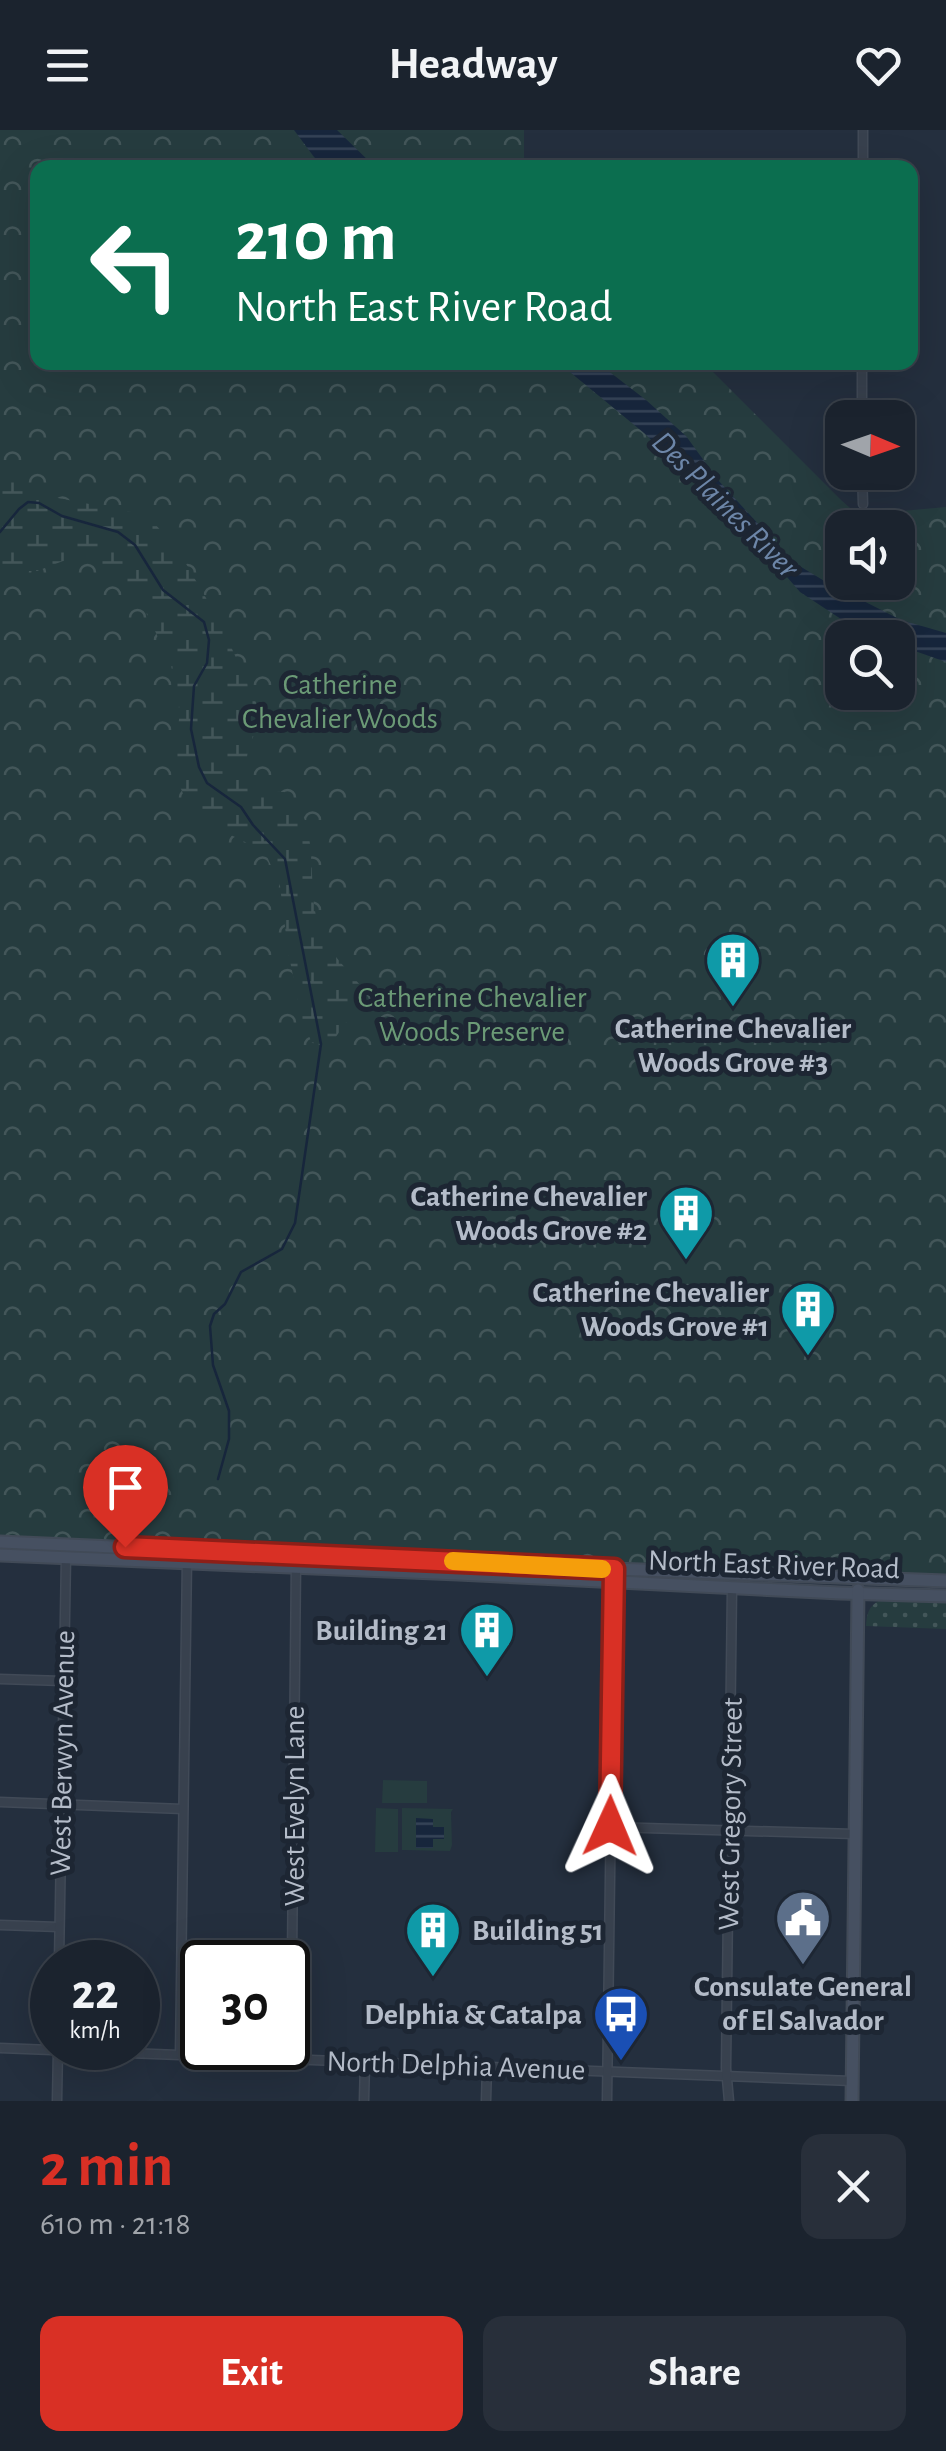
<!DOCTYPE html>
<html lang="en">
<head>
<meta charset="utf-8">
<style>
  body { margin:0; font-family:"Alegreya Sans",sans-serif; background:#282f3a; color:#f1f3f6; height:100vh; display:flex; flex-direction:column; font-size:38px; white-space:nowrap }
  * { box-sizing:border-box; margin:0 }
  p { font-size:32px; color:#a0a4aa }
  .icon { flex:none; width:55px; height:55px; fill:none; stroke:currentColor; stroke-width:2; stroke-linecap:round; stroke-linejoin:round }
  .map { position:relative; height:1971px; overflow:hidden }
  .drawer { display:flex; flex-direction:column; background:#1b232e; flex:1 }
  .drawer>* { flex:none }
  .banner { position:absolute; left:30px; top:30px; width:888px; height:210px; border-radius:20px; box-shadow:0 10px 40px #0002,0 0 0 2px #39404a; background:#0b6e4f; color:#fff; overflow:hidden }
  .needle { width:65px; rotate:92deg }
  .buttons { position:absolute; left:825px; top:270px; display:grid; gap:20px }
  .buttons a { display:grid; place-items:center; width:90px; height:90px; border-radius:20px; background:#1b232e; box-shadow:0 10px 40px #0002,0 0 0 2px #39404a; font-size:50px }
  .speed { position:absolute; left:30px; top:1810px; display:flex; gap:20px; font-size:50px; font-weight:700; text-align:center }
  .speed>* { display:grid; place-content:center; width:130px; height:130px; border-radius:50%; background:#1b232e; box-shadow:0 10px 40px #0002,0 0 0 2px #39404a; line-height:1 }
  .speed small { font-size:25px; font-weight:400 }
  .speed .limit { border:5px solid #111; border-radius:15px; background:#fff; color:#111 }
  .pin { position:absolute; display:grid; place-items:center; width:85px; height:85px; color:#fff; margin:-102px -42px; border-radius:50% 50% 50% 0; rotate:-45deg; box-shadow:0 0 10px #0007 }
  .pin .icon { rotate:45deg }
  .me { position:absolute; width:110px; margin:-55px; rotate:1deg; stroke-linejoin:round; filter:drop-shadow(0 0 8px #0008) }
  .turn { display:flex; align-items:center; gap:35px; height:210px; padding:0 40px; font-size:45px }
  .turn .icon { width:130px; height:130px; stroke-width:2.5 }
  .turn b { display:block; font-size:70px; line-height:85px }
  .round { display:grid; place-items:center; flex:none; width:105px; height:105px; border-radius:20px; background:#282f3a }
  .summary { display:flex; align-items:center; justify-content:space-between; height:170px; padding:0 40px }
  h1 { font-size:60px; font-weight:700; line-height:75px; color:#d93025 }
  .button { display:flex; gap:20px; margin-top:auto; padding:20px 40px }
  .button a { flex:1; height:115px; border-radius:20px; background:#d93025; color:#fff; font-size:40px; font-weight:700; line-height:115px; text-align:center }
  .button a+a { background:#282f3a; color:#f1f3f6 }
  header { display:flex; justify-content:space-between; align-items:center; height:130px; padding:0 40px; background:#1b232e; font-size:45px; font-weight:700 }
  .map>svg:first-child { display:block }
  .grass { fill:url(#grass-dots) }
  .forest { fill:url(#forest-crowns); fill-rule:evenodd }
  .wetland { fill:url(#wetland-marsh) }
  .garden { fill:#263c3f }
  .water { fill:url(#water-rules) }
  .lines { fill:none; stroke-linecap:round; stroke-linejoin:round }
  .stream { stroke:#17263c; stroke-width:2.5 }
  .street-casing { stroke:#414a57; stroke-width:11 }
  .secondary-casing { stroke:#414a57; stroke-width:15 }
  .street { stroke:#38414e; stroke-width:8 }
  .secondary { stroke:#465061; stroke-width:11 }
  .route-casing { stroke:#8d1f18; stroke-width:25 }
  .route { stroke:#d93025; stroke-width:18 }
  .slow { stroke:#f59e0b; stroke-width:18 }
  .labels { text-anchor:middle; stroke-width:10; stroke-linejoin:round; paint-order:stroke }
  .park-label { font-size:30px; fill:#6b9a76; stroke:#1d2633 }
  .poi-label { font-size:30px; font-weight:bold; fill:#b4bcc9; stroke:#1d2633; text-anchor:end }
  .street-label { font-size:30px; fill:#b4bcc9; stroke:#1d2633 }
  .water-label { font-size:32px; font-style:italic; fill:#6d86a8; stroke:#1d2633 }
</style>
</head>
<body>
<header><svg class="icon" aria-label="menu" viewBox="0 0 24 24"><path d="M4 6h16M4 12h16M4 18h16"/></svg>Headway<svg class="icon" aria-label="heart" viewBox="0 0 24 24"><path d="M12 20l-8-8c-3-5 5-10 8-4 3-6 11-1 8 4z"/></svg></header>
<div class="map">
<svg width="946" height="1971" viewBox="0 0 946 1971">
  <defs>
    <pattern id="grass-dots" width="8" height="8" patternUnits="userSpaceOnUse" patternTransform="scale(2.5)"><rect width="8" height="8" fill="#263c3f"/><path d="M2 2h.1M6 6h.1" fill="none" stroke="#435659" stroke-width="1.8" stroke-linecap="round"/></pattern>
    <pattern id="forest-crowns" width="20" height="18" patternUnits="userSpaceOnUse" patternTransform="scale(2.5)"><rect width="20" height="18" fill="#263c3f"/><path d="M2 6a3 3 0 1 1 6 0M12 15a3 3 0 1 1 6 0" fill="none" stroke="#435659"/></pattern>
    <pattern id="wetland-marsh" width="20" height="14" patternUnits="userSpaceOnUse" patternTransform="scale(2.5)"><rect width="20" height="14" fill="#263c3f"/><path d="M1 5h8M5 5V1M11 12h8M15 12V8" fill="none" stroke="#435659"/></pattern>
    <pattern id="water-rules" width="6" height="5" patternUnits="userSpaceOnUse" patternTransform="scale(2.5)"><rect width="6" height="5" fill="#17263c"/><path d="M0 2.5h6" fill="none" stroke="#364457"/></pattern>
  </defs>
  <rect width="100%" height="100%" fill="#242f3e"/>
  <path class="grass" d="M 883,1468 L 946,1470 L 946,1499 L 866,1496 C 867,1481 869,1476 883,1468 Z"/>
  <path class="forest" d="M 0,0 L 524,0 L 524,37 L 38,38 L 38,232 L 704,233 L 841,370 L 858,385 L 946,377 L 946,1444 L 756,1441 L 469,1426 L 0,1407 ZM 842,398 L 898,398 L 898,452 L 842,452 ZM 842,508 L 898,508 L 898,562 L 842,562 Z"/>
  <path class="wetland" d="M 0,328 L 18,341 L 37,364 L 131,382 L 155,394 L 178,420 L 220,492 L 257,575 L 254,604 L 246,630 L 250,650 L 264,661 L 284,662 C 289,667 296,673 300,679 C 318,712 307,761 319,797 C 327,820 345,837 360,855 L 360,873 L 335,908 L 321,914 L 312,913 L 302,890 L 288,821 L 280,756 L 265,722 L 193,686 L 173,641 L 180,581 L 171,535 L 148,486 L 126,454 L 89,431 L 63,431 L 37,441 L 10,441 L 0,436 Z"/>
  <g class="garden">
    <polygon points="383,1650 427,1651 427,1673 382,1673"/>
    <polygon points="376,1678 398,1679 398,1722 375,1722"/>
    <polygon points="402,1678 453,1679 451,1682 452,1715 450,1721 402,1720"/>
  </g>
  <g class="water">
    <polygon points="294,0 337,0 375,37 325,37 314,27"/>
    <polygon points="559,233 598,233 646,270 686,306 718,350 793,432 826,452 901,490 946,503 946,532 898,515 898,508 880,507 844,491 800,462 787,447 772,438 731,396 691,348 644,303"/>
    <polygon points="416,1688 433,1689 433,1697 444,1697 444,1709 433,1709 433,1718 416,1718"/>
  </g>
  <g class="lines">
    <polyline class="stream" points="0,402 19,379 28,372 39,373 62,386 118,402 135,415 163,460 204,492 209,510 207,533 194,556 191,599 199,637 207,653 241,677 253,695 285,729 321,914 295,1093 282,1119 241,1142 225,1174 214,1184 210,1196 213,1235 229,1281 229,1309 218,1349"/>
    <g class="street-casing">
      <g id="street">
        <polyline points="863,38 863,0"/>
        <polyline points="862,288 862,232"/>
        <polyline points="862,342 863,374"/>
        <polyline points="0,1549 63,1551"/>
        <polyline points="0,1672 183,1679"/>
        <polyline points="610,1697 855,1704"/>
        <polyline points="0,1795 59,1797"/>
        <polyline points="59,1832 66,1427"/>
        <polyline points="0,1918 852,1951"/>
        <polyline points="180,1924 187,1429"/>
        <polyline points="291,1929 296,1433"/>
        <polyline points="57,1971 58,1918"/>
        <polyline points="364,1971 365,1931"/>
        <polyline points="486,1971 487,1936"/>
        <polyline points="607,1971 614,1449"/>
        <polyline points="729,1971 726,1938 732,1458"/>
      </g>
    </g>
    <g class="secondary-casing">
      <g id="secondary">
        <polyline points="0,1412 614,1439 946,1451"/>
        <polyline points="0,1425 458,1444 840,1463 946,1466"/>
        <polyline points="852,1971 858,1460"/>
      </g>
    </g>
    <use href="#street" class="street"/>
    <use href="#secondary" class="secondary"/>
  </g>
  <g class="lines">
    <g class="route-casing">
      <polyline id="route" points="125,1417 614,1439 610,1696"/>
    </g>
    <use href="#route" class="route"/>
    <polyline class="slow" points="453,1431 602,1439"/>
  </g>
  <defs>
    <g id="building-pin" transform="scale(2.875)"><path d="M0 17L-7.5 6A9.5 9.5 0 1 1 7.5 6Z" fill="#0f9aa8" stroke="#1d2633"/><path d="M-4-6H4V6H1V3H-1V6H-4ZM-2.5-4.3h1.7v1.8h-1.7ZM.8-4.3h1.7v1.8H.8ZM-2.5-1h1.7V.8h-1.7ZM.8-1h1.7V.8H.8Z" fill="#fff"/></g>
    <g id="civic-pin" transform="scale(2.875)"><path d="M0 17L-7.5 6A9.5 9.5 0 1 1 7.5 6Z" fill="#5c6f8a" stroke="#1d2633"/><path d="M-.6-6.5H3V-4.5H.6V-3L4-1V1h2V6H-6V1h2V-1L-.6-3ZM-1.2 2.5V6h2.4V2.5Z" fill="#fff"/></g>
    <g id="bus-pin" transform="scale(2.875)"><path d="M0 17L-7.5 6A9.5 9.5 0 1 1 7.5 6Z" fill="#1a4fb4" stroke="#1d2633"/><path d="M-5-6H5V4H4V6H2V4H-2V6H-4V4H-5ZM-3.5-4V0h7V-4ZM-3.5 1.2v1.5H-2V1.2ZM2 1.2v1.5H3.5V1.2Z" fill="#fff"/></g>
  </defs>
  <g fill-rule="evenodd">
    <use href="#building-pin" x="733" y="830"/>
    <use href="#building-pin" x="686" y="1083"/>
    <use href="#building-pin" x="808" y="1179"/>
    <use href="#building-pin" x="487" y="1500"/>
    <use href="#civic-pin" x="803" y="1788"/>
    <use href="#building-pin" x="433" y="1800"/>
    <use href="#bus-pin" x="621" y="1884"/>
  </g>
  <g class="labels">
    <g class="park-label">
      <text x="340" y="564">Catherine<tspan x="340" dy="34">Chevalier Woods</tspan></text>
      <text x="472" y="877">Catherine Chevalier<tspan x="472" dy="34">Woods Preserve</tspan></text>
    </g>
    <g class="poi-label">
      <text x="733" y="908" text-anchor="middle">Catherine Chevalier<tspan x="733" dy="34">Woods Grove #3</tspan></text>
      <text x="647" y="1076">Catherine Chevalier<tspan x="647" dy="34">Woods Grove #2</tspan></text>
      <text x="769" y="1172">Catherine Chevalier<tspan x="769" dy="34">Woods Grove #1</tspan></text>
      <text x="448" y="1510">Building 21</text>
      <text x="472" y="1810" text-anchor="start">Building 51</text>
      <text x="803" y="1866" text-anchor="middle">Consulate General<tspan x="803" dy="34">of El Salvador</tspan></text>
      <text x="582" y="1894">Delphia &amp; Catalpa</text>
    </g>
    <g class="street-label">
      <text transform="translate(774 1434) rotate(2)" y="10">North East River Road</text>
      <text transform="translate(62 1623) rotate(-89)" y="10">West Berwyn Avenue</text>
      <text transform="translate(294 1676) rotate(-90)" y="10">West Evelyn Lane</text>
      <text transform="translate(730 1684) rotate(-89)" y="10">West Gregory Street</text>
      <text transform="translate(456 1935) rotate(2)" y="10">North Delphia Avenue</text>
    </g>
    <g class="water-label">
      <text transform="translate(726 374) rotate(45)" y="11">Des Plaines River</text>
    </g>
  </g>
</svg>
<div class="buttons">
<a><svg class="needle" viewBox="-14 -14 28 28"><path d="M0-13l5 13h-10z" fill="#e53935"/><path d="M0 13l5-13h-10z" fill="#a0a4aa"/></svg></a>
<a><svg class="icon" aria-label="sound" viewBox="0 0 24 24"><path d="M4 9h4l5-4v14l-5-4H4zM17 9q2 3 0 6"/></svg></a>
<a><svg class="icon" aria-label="search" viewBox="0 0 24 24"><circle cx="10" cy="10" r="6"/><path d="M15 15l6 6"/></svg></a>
</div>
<div class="speed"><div>22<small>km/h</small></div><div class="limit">30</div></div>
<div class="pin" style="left:125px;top:1417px;background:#d93025"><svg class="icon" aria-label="arrive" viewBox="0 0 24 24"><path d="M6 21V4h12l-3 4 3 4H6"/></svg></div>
<svg class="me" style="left:610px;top:1696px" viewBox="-20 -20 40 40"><path d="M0-17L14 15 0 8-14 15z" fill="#d93025" stroke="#fff" stroke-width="4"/></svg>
<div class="banner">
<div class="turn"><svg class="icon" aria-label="left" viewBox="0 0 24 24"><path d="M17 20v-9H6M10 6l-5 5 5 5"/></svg><div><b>210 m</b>North East River Road</div></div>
</div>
</div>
<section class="drawer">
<div class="summary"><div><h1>2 min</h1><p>610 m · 21:18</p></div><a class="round"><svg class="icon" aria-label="close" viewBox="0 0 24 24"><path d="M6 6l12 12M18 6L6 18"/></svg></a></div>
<div class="button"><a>Exit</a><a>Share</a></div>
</section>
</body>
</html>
